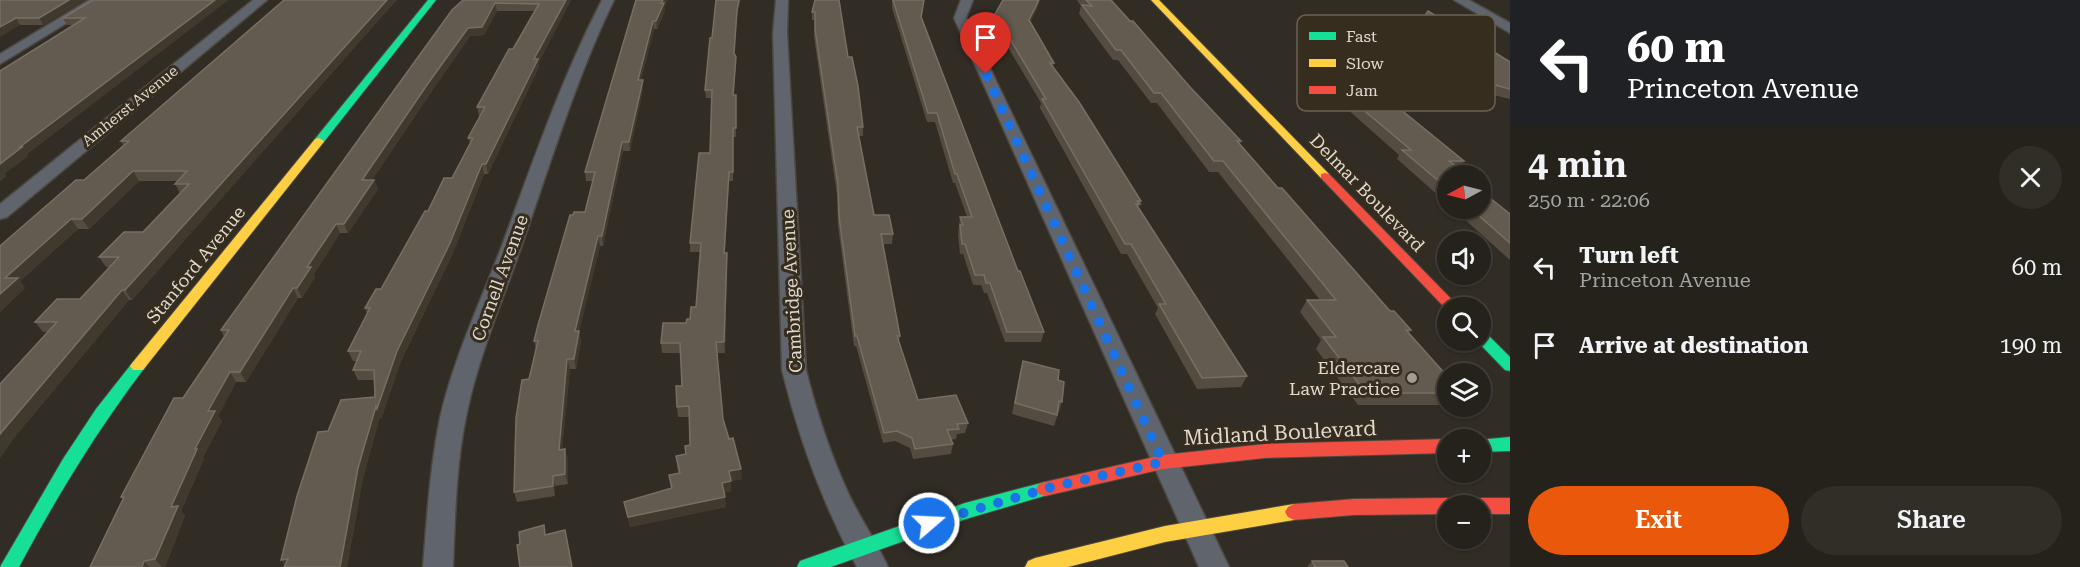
<!DOCTYPE html>
<html lang="en">
<head>
<meta charset="utf-8">
<style>
  body { margin:0; font-family:"Roboto Serif",serif; background:#312e28; color:#f1f3f6; height:100vh; display:flex; flex-direction:column; font-size:22px; white-space:nowrap }
  * { box-sizing:border-box; margin:0 }
  p { font-size:20px; color:#a3a3a3 }
  .icon { flex:none; width:33px; height:33px; fill:none; stroke:currentColor; stroke-width:2; stroke-linecap:round; stroke-linejoin:round }
  .map { position:relative; flex:1; overflow:hidden }
  .details { display:flex; flex-direction:column; background:#25211b; width:570px }
  .details>* { flex:none }
  .top-card { background:#202124; color:#fff; overflow:hidden }
  .needle { width:39px; rotate:263deg }
  .fabs { position:absolute; left:1437px; top:165px; display:grid; gap:12px }
  .fabs a { display:grid; place-items:center; width:54px; height:54px; border-radius:50%; background:#25211b; box-shadow:0 2px 4px #0004,0 0 0 2px #423e3a; font-size:30px }
  .pin { position:absolute; display:grid; place-items:center; width:51px; height:51px; color:#fff; margin:-62px -26px; border-radius:50% 50% 50% 0; rotate:-45deg; box-shadow:0 0 6px #0007 }
  .pin .icon { rotate:45deg }
  .me { position:absolute; width:66px; margin:-33px; rotate:71deg; stroke-linejoin:round; filter:drop-shadow(0 0 4px #0008) }
  .turn { display:flex; align-items:center; gap:21px; height:126px; padding:0 18px; font-size:27px }
  .turn .icon { width:78px; height:78px; stroke-width:2.5 }
  .turn b { display:block; font-size:42px; line-height:51px }
  .round { display:grid; place-items:center; flex:none; width:63px; height:63px; border-radius:32px; background:#312e28 }
  .headline { display:flex; align-items:center; justify-content:space-between; height:102px; padding:0 18px }
  h1 { font-size:36px; font-weight:600; line-height:45px }
  .primary-button { display:flex; gap:12px; margin-top:auto; padding:12px 18px }
  .primary-button a { flex:1; height:69px; border-radius:36px; background:#ea580c; color:#fff; font-size:24px; font-weight:600; line-height:69px; text-align:center }
  .primary-button a+a { background:#312e28; color:#f1f3f6 }
  ul { padding:0; list-style:none }
  li { display:flex; align-items:center; gap:18px; height:78px; padding:0 18px }
  li div { flex:1 }
  li b { display:block; font-size:22px }
  li em { font-style:normal }
  main { display:flex; flex:1; min-height:0 }
  .map>svg:first-child { display:block }
  .lines { fill:none; stroke-linecap:round; stroke-linejoin:round }
  .street-casing { stroke:#4c4740; stroke-width:3 }
  .fast-casing { stroke:#4c4740; stroke-width:2 }
  .slow-casing { stroke:#4c4740; stroke-width:2 }
  .jam-casing { stroke:#4c4740; stroke-width:2 }
  .street { fill:#60646c; fill-rule:evenodd }
  .fast { fill:#16e098; fill-rule:evenodd }
  .slow { fill:#ffcf43; fill-rule:evenodd }
  .jam { fill:#f24e42; fill-rule:evenodd }
  .wall { fill:#544c40 }
  .shaded-wall { fill:#40392e }
  .building { fill:#635b4f; stroke:#776f64; stroke-width:1.5 }
  .route { stroke:#1a73e8; stroke-width:10; stroke-dasharray:0 18 }
  .poi-dot { fill:#a29c94; stroke:#362d1f; stroke-width:2 }
  .labels { text-anchor:middle; stroke-width:6; stroke-linejoin:round; paint-order:stroke }
  .far-street-label { font-size:15px; fill:#dfd9d0; stroke:#362d1f }
  .street-label { font-size:18px; fill:#dfd9d0; stroke:#362d1f }
  .poi-label { font-size:18px; fill:#dfd9d0; stroke:#362d1f; text-anchor:end }
  .near-street-label { font-size:21px; fill:#dfd9d0; stroke:#362d1f }
  .key { fill:#362d1f; stroke:#696154; stroke-width:1.5 }
  .key-label { font-size:16px; fill:#dfd9d0 }
</style>
</head>
<body>
<main>
<div class="map">
<svg width="1510" height="567" viewBox="0 0 1510 567">
  <rect width="100%" height="100%" fill="#312c24"/>
  <g class="lines">
    <g class="street-casing">
      <g id="street">
        <polygon points="89,0 104,0 0,64 0,54"/>
        <polygon points="253,0 267,0 7,217 0,219 0,204"/>
        <path d="M 602,0 L 614,0 C 577,76 552,159 524,239 C 504,298 478,356 466,417 C 456,466 455,517 453,567 L 423,567 C 427,517 430,467 440,418 C 453,360 480,303 501,248 C 532,165 561,79 602,0 Z"/>
        <path d="M 776,0 L 788,0 L 787,33 L 806,370 C 817,414 831,456 850,497 C 862,521 877,543 888,567 L 857,567 C 823,505 799,439 782,370 L 773,33 Z"/>
        <polygon points="961,0 973,0 966,18 1229,567 1199,567 954,18"/>
        <polygon points="1454,0 1469,0 1510,23 1510,33"/>
      </g>
    </g>
    <g class="fast-casing">
      <g id="fast">
        <polygon points="428,0 436,0 323,143 315,143 315,139"/>
        <polygon points="1480,331 1485,332 1510,357 1510,371 1505,370 1476,340 1480,340"/>
        <path d="M 138,361 L 143,362 L 146,366 L 143,370 C 96,432 56,498 19,567 L 0,567 L 63,459 L 96,409 L 133,362 Z"/>
        <polygon points="1510,437 1510,451 1480,452 1480,440 1477,440"/>
        <polygon points="1045,482 1051,484 1054,489 1051,494 966,519 831,567 797,567 800,561 965,503"/>
      </g>
    </g>
    <g class="slow-casing">
      <g id="slow">
        <polygon points="1151,0 1159,0 1329,174 1329,178 1321,178"/>
        <polygon points="319,138 324,141 323,143 143,370 133,370 130,366 133,362 315,139"/>
        <polygon points="1294,504 1300,507 1303,512 1300,517 1294,520 1165,542 1068,567 1025,567 1028,561 1035,558 1165,526"/>
      </g>
    </g>
    <g class="jam-casing">
      <g id="jam">
        <polygon points="1325,173 1329,174 1460,308 1448,308 1448,311 1321,178 1321,174"/>
        <polygon points="1448,439 1448,453 1265,458 1163,469 1045,496 1039,494 1036,489 1039,484 1045,482 1163,455 1265,444"/>
        <polygon points="1448,498 1454,501 1457,506 1448,506 1448,514 1354,515 1294,520 1288,517 1285,512 1288,507 1294,504 1354,499"/>
        <polygon points="1480,498 1510,498 1510,514 1480,514 1480,506 1471,506 1474,501"/>
      </g>
    </g>
    <use href="#street" class="street"/>
    <use href="#fast" class="fast"/>
    <use href="#slow" class="slow"/>
    <use href="#jam" class="jam"/>
  </g>
  <g class="wall">
    <polygon points="0,0 85,0 43,25 20,25"/>
    <polygon points="93,0 228,0 27,154 28,156 5,173 6,176 0,181 0,71 73,25 67,25 63,18"/>
    <polygon points="284,0 397,0 391,6 161,267 132,300 129,300 13,439 0,458 0,384 48,332 43,332 35,322 80,299 109,267 106,267 99,257 143,232 180,193 175,184 178,181 139,181 89,229 78,229 20,281 25,288 0,312 0,246 84,180 123,145 121,141"/>
    <polygon points="463,0 571,0 539,62 539,67 488,174 484,174 453,253 401,361 381,419 380,416 363,478 347,567 284,567 285,566 281,560 328,431 375,397 375,380 358,380 353,370 357,361 353,361 348,351 367,314 365,308 381,289 428,211 452,178 470,143 468,138 480,116 479,116 477,107 513,49 535,11 497,11 484,35 470,36 432,91 372,180 374,180 378,189 348,233 340,233 314,274 315,277 302,298 298,298 246,382 236,382 218,416 222,421 203,457 204,459 181,511 185,516 165,567 90,567 123,500 121,497 224,337 221,330"/>
    <polygon points="636,0 665,6 665,11 657,29 654,29 641,80 643,89 630,151 623,151 603,246 600,246 579,331 581,341 576,369 570,369 562,449 568,459 568,484 555,486 555,496 517,502 514,492 529,379 536,350 534,341 573,215 585,212 593,181 586,181 585,172"/>
    <polygon points="815,0 848,57 863,127 863,136 859,136 874,215 893,234 892,244 883,244 900,336 899,342 918,400 968,423 965,433 957,434 956,439 951,440 953,444 951,454 913,459 910,448 895,441 883,443 856,346 854,346 838,226 837,195 814,37 815,20 812,20 812,12"/>
    <polygon points="892,0 924,0 922,17 1018,271 1044,332 1041,342 1005,342 987,293 984,293 981,285 973,285 963,254 960,254 958,235 960,217 967,217 955,183 953,183 935,122 927,122 892,8"/>
    <polygon points="1077,0 1111,0 1190,87 1241,141 1240,144 1278,188 1390,311 1411,330 1409,333 1448,377 1448,405 1358,405 1316,349 1321,340 1300,312 1307,300 1320,300 1218,172 1209,172 1157,103 1151,103 1118,60 1113,60 1079,14 1081,6"/>
    <polygon points="1038,7 1030,23 1054,63 1053,66 1141,201 1139,208 1247,376 1241,387 1197,389 1155,314 1158,308 1127,254 1121,254 1040,108 1041,103 993,22 995,14"/>
    <polygon points="737,18 734,54 736,57 734,95 736,95 736,137 733,137 733,181 729,181 725,253 727,263 725,353 717,353 723,419 742,479 731,481 731,491 724,493 726,507 630,527 624,502 671,489 669,475 678,473 676,456 685,454 685,446 690,445 689,417 678,417 677,407 682,386 681,353 662,353 661,343 686,323 690,319 696,307 700,252 690,252 690,243 710,153 712,98 706,98 705,90 712,38"/>
    <polygon points="1419,25 1510,62 1510,99 1489,94 1439,55 1441,52 1414,33"/>
    <polygon points="1341,91 1464,161 1459,169 1461,170 1459,173 1448,176 1448,204 1397,159 1399,155 1337,100"/>
    <polygon points="1452,208 1480,208 1510,214 1510,260"/>
    <polygon points="1023,361 1058,380 1062,402 1054,426 1012,414 1020,371"/>
    <polygon points="1312,561 1348,567 1307,567"/>
  </g>
  <g class="shaded-wall">
    <polygon points="69,0 85,0 43,25 39,18"/>
    <polygon points="215,0 228,0 27,154 28,156 5,173 6,176 0,181 0,164 20,147"/>
    <polygon points="387,0 397,0 391,6 132,300 125,290"/>
    <polygon points="566,0 571,0 539,62 539,67 488,174 486,164 534,59"/>
    <polygon points="663,0 668,0 665,6 665,11 657,29 656,21"/>
    <polygon points="739,0 741,0 737,18 734,61 737,10"/>
    <polygon points="1039,0 1038,7 1027,28 1029,20"/>
    <polygon points="495,3 497,11 484,35 470,36 432,91 366,189 362,180 429,82 468,28"/>
    <polygon points="16,18 20,25 0,37 0,27"/>
    <polygon points="653,21 654,29 639,89 638,80"/>
    <polygon points="643,80 643,89 630,151 629,142"/>
    <polygon points="622,142 623,151 603,246 602,236"/>
    <polygon points="482,164 484,174 453,253 401,361 381,419 380,416 363,478 347,567 340,567 358,468 376,406 397,351"/>
    <polygon points="133,171 139,181 89,229 82,219"/>
    <polygon points="729,172 729,181 724,263 724,253"/>
    <polygon points="374,180 378,189 348,233 344,224"/>
    <polygon points="71,219 78,229 20,281 25,288 0,312 0,294 5,278"/>
    <polygon points="336,224 340,233 314,274 315,277 302,298 297,288 307,267"/>
    <polygon points="598,236 600,246 577,341 575,331"/>
    <polygon points="727,253 727,263 725,353 724,342"/>
    <polygon points="293,288 298,298 246,382 240,372"/>
    <polygon points="122,290 129,300 13,439 0,458 0,434 4,428"/>
    <polygon points="579,331 581,341 576,369 574,359"/>
    <polygon points="567,359 570,369 561,460 559,450"/>
    <polygon points="230,372 236,382 218,416 222,421 203,457 204,459 181,511 185,516 165,567 162,567 155,559 171,507 195,449 208,411"/>
    <polygon points="565,449 568,459 568,484 565,474"/>
    <polygon points="741,469 742,479 731,481 731,491 722,493 722,483 729,471"/>
    <polygon points="553,476 555,486 555,496 553,486"/>
    <polygon points="725,497 726,507 630,527 628,517"/>
    <polygon points="288,559 286,567 281,560"/>
    <polygon points="144,561 149,567 142,567"/>
  </g>
  <g class="building">
    <polygon points="0,0 69,0 39,18 16,18 0,27"/>
    <polygon points="93,0 215,0 20,147 22,147 0,164 0,71 85,18 63,18"/>
    <polygon points="284,0 387,0 155,257 125,290 122,290 0,434 0,384 57,322 35,322 57,299 80,299 119,257 99,257 124,232 143,232 189,184 175,184 187,171 133,171 82,219 71,219 5,278 18,278 0,294 0,246 76,180 84,180 129,141 121,141"/>
    <polygon points="463,0 566,0 534,59 538,59 486,164 482,164 450,243 397,351 377,409 376,406 358,468 340,567 284,567 288,559 281,560 297,496 318,432 328,431 341,400 375,397 374,370 353,370 361,351 348,351 370,308 365,308 376,289 381,289 425,211 428,211 444,178 452,178 473,138 468,138 485,107 477,107 509,49 513,49 539,4 495,3 482,27 468,28 429,82 362,180 374,180 344,224 336,224 307,267 311,267 297,288 293,288 240,372 230,372 208,411 215,411 195,449 197,449 171,507 178,506 155,559 144,561 142,567 90,567 124,497 121,497 174,398 183,398 229,330 221,330 452,10"/>
    <polygon points="636,0 663,0 661,3 664,3 656,21 653,21 638,80 643,80 629,142 622,142 602,236 598,236 575,331 579,331 574,359 567,359 559,450 565,449 565,474 553,476 553,486 514,492 516,418 522,380 529,379 538,341 534,341 538,325 570,215 573,215 574,212 585,212 595,172 585,172"/>
    <polygon points="716,0 739,0 737,10 734,53 736,57 733,95 736,95 736,128 733,128 733,172 729,172 724,253 727,253 724,342 716,342 723,419 729,439 733,438 741,469 729,471 731,481 722,483 725,497 628,517 624,502 672,488 669,475 680,473 676,456 686,454 685,446 690,445 689,406 677,407 676,386 682,386 680,343 661,343 663,323 686,323 687,319 690,319 691,307 696,307 701,243 690,243 699,153 710,153 712,90 705,90 710,38 712,38"/>
    <polygon points="815,0 839,0 848,57 852,57 858,86 863,127 857,127 874,215 889,215 893,234 881,234 900,336 897,336 918,400 956,395 968,423 957,424 959,429 947,430 953,444 915,449 912,438 897,431 884,433 857,336 855,336 839,216 838,185 815,29 815,12 812,12"/>
    <polygon points="893,0 924,0 921,17 1018,271 1020,271 1044,332 1007,332 990,283 986,283 984,275 975,275 965,244 962,244 960,225 963,225 960,217 972,217 957,174 955,174 937,113 928,113"/>
    <polygon points="1003,0 1039,0 1029,20 1054,63 1050,63 1079,102 1141,201 1137,201 1140,204 1136,204 1247,376 1202,378 1159,304 1166,304 1131,244 1125,244 1042,99 1046,99 995,14"/>
    <polygon points="1086,0 1111,0 1130,21 1133,21 1190,87 1241,141 1237,141 1278,188 1282,188 1390,311 1394,311 1411,330 1406,330 1448,377 1448,393 1366,393 1323,337 1336,337 1307,300 1336,300 1223,161 1214,161 1161,93 1154,93 1121,50 1116,50 1082,5 1092,6"/>
    <polygon points="1428,11 1510,62 1510,89 1495,85 1444,47 1451,47 1419,25"/>
    <polygon points="1341,91 1370,91 1377,96 1384,96 1464,161 1449,161 1461,170 1456,170 1462,176 1448,176 1448,189 1402,150 1411,150"/>
    <polygon points="1480,190 1510,214 1510,243 1470,208 1480,208"/>
    <polygon points="1023,361 1059,370 1058,380 1064,382 1062,402 1059,401 1057,415 1015,403"/>
    <polygon points="544,525 545,535 565,530 572,567 520,567 517,545 520,544 519,532"/>
    <polygon points="1312,561 1344,561 1348,567 1315,567"/>
  </g>
  <g class="lines">
    <polyline class="route" points="929,523 1052,487 1163,462 986,74"/>
  </g>
  <circle class="poi-dot" cx="1412" cy="378" r="6"/>
  <g class="labels">
    <g class="far-street-label">
      <text transform="translate(130 106) rotate(-39)" y="5">Amherst Avenue</text>
    </g>
    <g class="street-label">
      <text transform="translate(1367 193) rotate(46)" y="6">Delmar Boulevard</text>
      <text transform="translate(196 265) rotate(-51)" y="6">Stanford Avenue</text>
      <text transform="translate(500 278) rotate(-70)" y="6">Cornell Avenue</text>
      <text transform="translate(792 291) rotate(-93)" y="6">Cambridge Avenue</text>
    </g>
    <g class="poi-label">
      <text x="1400" y="374">Eldercare<tspan x="1400" dy="21">Law Practice</tspan></text>
    </g>
    <g class="near-street-label">
      <text transform="translate(1280 433) rotate(-3)" y="7">Midland Boulevard</text>
    </g>
  </g>
  <rect x="1297" y="15" width="198" height="96" rx="9" class="key"/>
  <rect x="1309" y="32" width="27" height="8" fill="#16e098"/>
  <rect x="1309" y="59" width="27" height="8" fill="#ffcf43"/>
  <rect x="1309" y="86" width="27" height="8" fill="#f24e42"/>
  <g class="key-label">
    <text x="1346" y="42">Fast</text>
    <text x="1346" y="69">Slow</text>
    <text x="1346" y="96">Jam</text>
  </g>
</svg>
<div class="fabs">
<a><svg class="needle" viewBox="-14 -14 28 28"><path d="M0-13l5 13h-10z" fill="#e53935"/><path d="M0 13l5-13h-10z" fill="#a3a3a3"/></svg></a>
<a><svg class="icon" aria-label="sound" viewBox="0 0 24 24"><path d="M4 9h4l5-4v14l-5-4H4zM17 9q2 3 0 6"/></svg></a>
<a><svg class="icon" aria-label="search" viewBox="0 0 24 24"><circle cx="10" cy="10" r="6"/><path d="M15 15l6 6"/></svg></a>
<a><svg class="icon" aria-label="layers" viewBox="0 0 24 24"><path d="M12 4l9 5-9 5-9-5zM3 14l9 5 9-5"/></svg></a>
<a>+</a>
<a>−</a>
</div>
<div class="pin" style="left:986px;top:74px;background:#d93025"><svg class="icon" aria-label="arrive" viewBox="0 0 24 24"><path d="M6 21V4h12l-3 4 3 4H6"/></svg></div>
<svg class="me" style="left:929px;top:523px" viewBox="-20 -20 40 40"><circle r="17" fill="#1a73e8" stroke="#fff" stroke-width="3"/><path d="M0-11L8 9 0 5-8 9z" fill="#fff"/></svg>
</div>
<section class="details">
<div class="top-card">
<div class="turn"><svg class="icon" aria-label="left" viewBox="0 0 24 24"><path d="M17 20v-9H6M10 6l-5 5 5 5"/></svg><div><b>60 m</b>Princeton Avenue</div></div>
</div>
<div class="headline"><div><h1>4 min</h1><p>250 m · 22:06</p></div><a class="round"><svg class="icon" aria-label="close" viewBox="0 0 24 24"><path d="M6 6l12 12M18 6L6 18"/></svg></a></div>
<ul>
<li><svg class="icon" aria-label="left" viewBox="0 0 24 24"><path d="M17 20v-9H6M10 6l-5 5 5 5"/></svg><div><b>Turn left</b><p>Princeton Avenue</p></div><em>60 m</em></li>
<li><svg class="icon" aria-label="arrive" viewBox="0 0 24 24"><path d="M6 21V4h12l-3 4 3 4H6"/></svg><div><b>Arrive at destination</b></div><em>190 m</em></li>
</ul>
<div class="primary-button"><a>Exit</a><a>Share</a></div>
</section>
</main>
</body>
</html>
